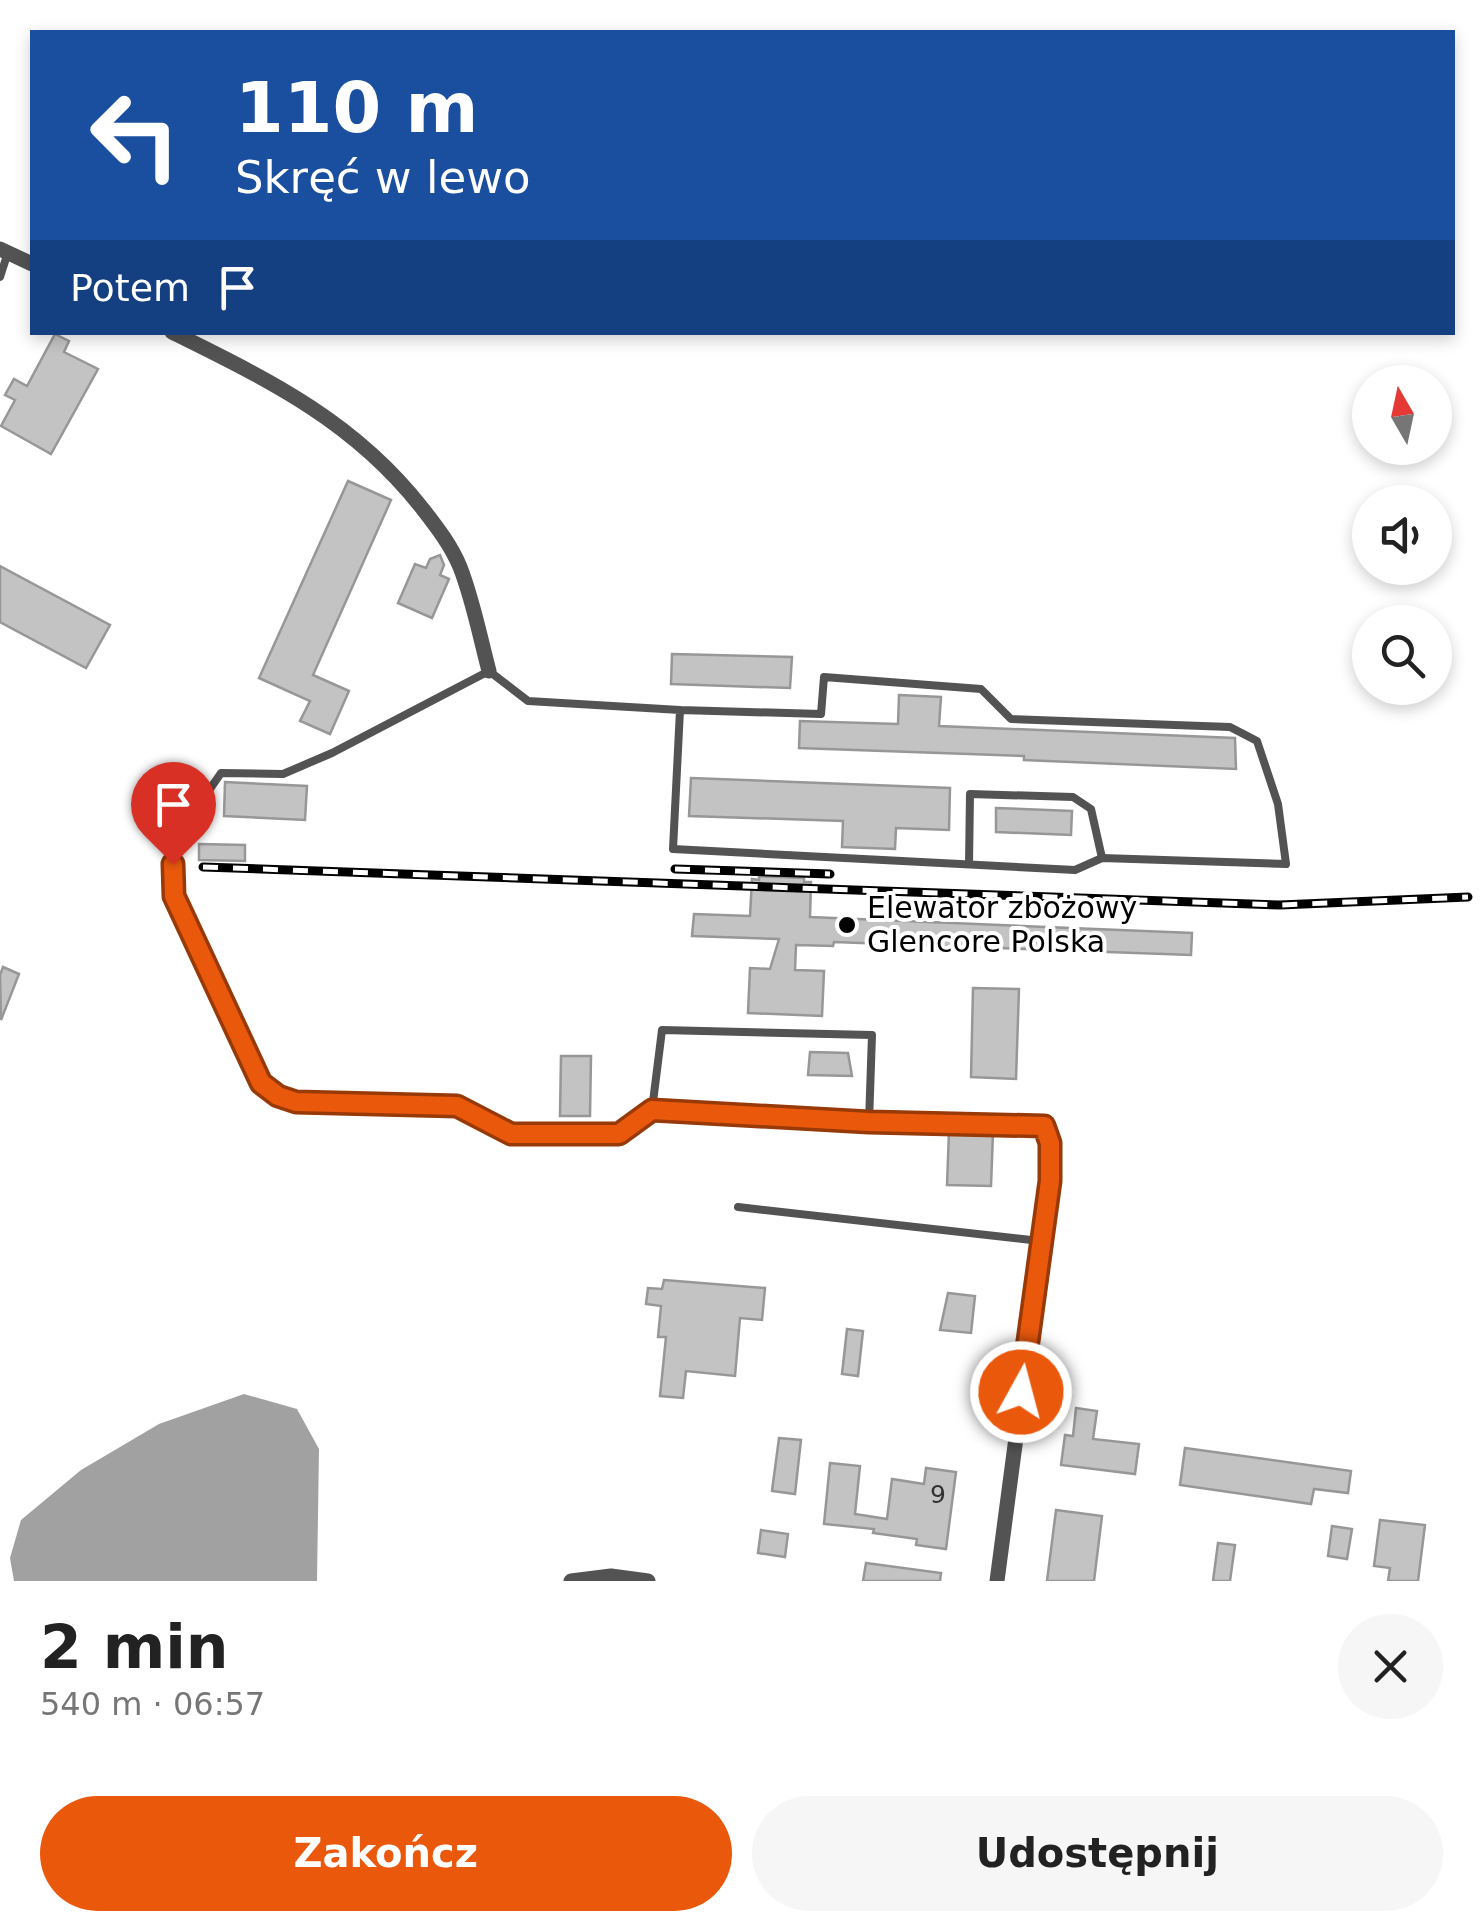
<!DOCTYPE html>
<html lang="pl">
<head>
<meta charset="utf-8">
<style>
  body { margin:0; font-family:"DejaVu Sans",sans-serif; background:#f6f6f6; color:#222; height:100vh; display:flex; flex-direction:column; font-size:38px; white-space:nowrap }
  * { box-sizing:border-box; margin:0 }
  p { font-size:32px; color:#767676 }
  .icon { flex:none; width:55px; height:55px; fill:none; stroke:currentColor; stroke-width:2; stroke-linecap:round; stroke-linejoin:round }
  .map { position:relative; height:1581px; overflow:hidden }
  .sheet { display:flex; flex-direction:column; background:#fff; flex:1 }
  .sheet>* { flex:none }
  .banner { position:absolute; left:30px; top:30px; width:1425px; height:305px; border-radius:0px; box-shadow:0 5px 15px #0003; background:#1a4fa0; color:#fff; overflow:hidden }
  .needle { width:65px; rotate:351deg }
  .fabs { position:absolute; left:1352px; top:365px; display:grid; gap:20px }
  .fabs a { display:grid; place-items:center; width:100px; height:100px; border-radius:50%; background:#fff; box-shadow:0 5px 15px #0003; font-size:50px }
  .pin { position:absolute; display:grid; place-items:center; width:85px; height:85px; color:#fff; margin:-102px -42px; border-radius:50% 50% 50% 0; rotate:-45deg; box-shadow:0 0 10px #0007 }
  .pin .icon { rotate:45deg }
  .me { position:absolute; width:110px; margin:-55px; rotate:7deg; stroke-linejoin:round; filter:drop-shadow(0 0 8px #0008) }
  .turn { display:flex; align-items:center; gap:35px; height:210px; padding:0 40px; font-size:45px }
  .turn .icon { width:130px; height:130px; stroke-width:2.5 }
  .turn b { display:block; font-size:70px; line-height:85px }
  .then { display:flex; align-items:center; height:95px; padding:0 40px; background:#0003; gap:20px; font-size:38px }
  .round { display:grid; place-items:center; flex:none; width:105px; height:105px; border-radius:52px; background:#f6f6f6 }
  .summary { display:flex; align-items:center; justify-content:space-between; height:170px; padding:0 40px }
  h1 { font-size:60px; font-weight:700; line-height:75px }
  .button { display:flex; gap:20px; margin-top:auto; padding:20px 40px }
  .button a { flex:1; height:115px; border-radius:60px; background:#ea580c; color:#fff; font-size:40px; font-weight:700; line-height:115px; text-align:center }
  .button a+a { background:#f6f6f6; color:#222 }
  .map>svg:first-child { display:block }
  .water { fill:#a1a1a1 }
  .building { fill:#c3c3c3; stroke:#979797; stroke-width:2.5 }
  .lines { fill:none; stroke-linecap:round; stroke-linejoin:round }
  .lane { stroke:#535353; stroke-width:8 }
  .street { stroke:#535353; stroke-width:15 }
  .rail-casing { stroke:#000; stroke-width:9 }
  .rail { stroke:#fff; stroke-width:5; stroke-dasharray:15; stroke-linecap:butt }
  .route-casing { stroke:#983908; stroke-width:25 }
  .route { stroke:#ea580c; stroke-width:18 }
  .poi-dot { fill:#000; stroke:#fff; stroke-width:4 }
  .labels { text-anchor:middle; stroke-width:8; stroke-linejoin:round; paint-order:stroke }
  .number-label { font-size:25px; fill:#313131 }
  .poi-label { font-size:30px; fill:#000; stroke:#fff; text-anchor:start }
</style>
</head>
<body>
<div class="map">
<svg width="1483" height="1581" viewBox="0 0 1483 1581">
  <rect width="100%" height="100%" fill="#fff"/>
  <polygon class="water" points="244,1394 297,1409 319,1449 317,1581 14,1581 10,1558 21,1520 81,1470 159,1424"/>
  <g class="building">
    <polygon points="55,334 69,341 64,352 98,369 51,454 1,426 15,400 5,395 14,379 27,386"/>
    <polygon points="348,481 391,500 313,675 349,691 330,734 300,721 310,701 259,678"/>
    <polygon points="440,555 444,565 440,575 449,579 432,618 398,603 415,564 426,568 430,559"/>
    <polygon points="0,566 110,625 86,668 0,622"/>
    <polygon points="672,654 792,657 790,688 671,684"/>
    <polygon points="899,695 941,697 939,726 1235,738 1236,769 1024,760 1024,756 799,748 800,721 898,724"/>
    <polygon points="691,778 950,788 949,830 896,828 895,849 842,847 843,821 689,816"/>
    <polygon points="225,782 307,786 305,820 224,816"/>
    <polygon points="996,808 1072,811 1071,835 996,832"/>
    <polygon points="199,844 245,845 245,861 199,860"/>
    <polygon points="759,876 804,878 804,882 811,882 810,917 1192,933 1191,955 834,942 833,946 796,945 795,970 824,971 822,1016 748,1013 750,968 770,969 779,939 692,936 694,914 750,916 752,879 759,880"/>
    <polygon points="3,967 19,974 1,1020 0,975"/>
    <polygon points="973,988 1019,989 1016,1079 971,1077"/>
    <polygon points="810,1052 848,1053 852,1076 808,1075"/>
    <polygon points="561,1056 591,1056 590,1116 560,1116"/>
    <polygon points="949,1131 993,1133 991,1186 947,1185"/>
    <polygon points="664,1280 765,1288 762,1320 740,1318 735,1376 686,1371 683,1398 660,1396 666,1337 658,1337 661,1306 646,1304 648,1288 662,1289"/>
    <polygon points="948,1293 975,1296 971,1333 940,1330"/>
    <polygon points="847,1329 863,1331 858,1376 842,1374"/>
    <polygon points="1076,1408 1097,1411 1093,1439 1139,1444 1135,1474 1061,1465 1065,1435 1073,1436"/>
    <polygon points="779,1438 801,1440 795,1494 772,1491"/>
    <polygon points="1185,1448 1351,1471 1348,1493 1314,1489 1311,1504 1180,1485"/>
    <polygon points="830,1463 860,1466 855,1514 887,1519 892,1479 924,1484 926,1468 956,1472 946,1549 916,1545 917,1539 873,1533 874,1529 824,1524"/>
    <polygon points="1056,1510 1102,1516 1094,1581 1047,1581"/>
    <polygon points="1380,1520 1425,1525 1418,1581 1388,1581 1390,1568 1374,1566"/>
    <polygon points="1332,1526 1352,1529 1347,1559 1328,1556"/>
    <polygon points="761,1530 788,1534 785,1557 758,1553"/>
    <polygon points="1218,1543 1235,1545 1230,1581 1213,1581"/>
    <polygon points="866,1563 941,1573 940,1581 863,1581"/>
  </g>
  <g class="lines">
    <g class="lane">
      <polyline points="0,277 8,252"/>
      <polyline points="969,864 970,794 1073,797 1091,809 1102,858"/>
      <path d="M 652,1110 L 869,1122 L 872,1035 L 662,1030 L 652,1110 L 619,1134 L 511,1133 L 457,1106 L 297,1102 L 279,1096 L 261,1083 L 173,896 C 172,837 189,820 221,773 L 283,774 L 332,753 L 489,671 L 528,701 L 680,710 L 673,849 L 1075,870 L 1102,858 L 1286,864 L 1278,804 L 1257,741 L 1230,727 L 1011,719 L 981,689 L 824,677 L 821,714 L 680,710"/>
      <polyline points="869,1122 1044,1126"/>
      <polyline points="738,1207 1040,1241"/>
    </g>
    <g class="street">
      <polyline points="0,249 32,264"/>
      <path d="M 172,332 C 269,380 354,421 422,508 C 436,526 451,545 460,567 C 473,600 480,637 489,671"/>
      <polyline points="571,1581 611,1576 648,1581"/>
      <polyline points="997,1581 1050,1181 1050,1143 1044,1126"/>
    </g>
    <g class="rail-casing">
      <g id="rail">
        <polyline points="203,867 1280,905 1468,897"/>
        <polyline points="675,869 830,874"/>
      </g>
    </g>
    <use href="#rail" class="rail"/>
  </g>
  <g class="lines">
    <g class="route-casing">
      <polyline id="route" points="173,864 174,896 261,1083 278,1096 296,1102 457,1106 511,1134 619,1134 652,1110 869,1122 1044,1126 1050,1143 1050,1181 1021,1392"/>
    </g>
    <use href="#route" class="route"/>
  </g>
  <circle class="poi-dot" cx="847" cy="925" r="10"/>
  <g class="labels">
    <g class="number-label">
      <text x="938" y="1503">9</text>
    </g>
    <g class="poi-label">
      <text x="867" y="918">Elewator zbożowy<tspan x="867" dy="34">Glencore Polska</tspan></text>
    </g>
  </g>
</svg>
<div class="fabs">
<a><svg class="needle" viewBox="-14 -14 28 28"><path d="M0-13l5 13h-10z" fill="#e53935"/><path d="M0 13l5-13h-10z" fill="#767676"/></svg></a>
<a><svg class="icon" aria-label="sound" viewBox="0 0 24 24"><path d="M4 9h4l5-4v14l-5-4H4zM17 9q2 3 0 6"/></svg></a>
<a><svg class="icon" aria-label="search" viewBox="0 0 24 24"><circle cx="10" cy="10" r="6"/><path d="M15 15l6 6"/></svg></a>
</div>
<div class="pin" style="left:173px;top:864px;background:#d93025"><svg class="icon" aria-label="arrive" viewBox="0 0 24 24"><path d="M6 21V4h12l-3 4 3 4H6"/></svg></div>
<svg class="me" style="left:1021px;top:1392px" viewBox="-20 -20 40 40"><circle r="17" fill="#ea580c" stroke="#fff" stroke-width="3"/><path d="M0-11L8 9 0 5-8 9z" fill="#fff"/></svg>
<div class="banner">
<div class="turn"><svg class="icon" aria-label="left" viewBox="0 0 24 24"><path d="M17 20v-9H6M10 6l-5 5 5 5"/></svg><div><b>110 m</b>Skręć w lewo</div></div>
<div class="then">Potem<svg class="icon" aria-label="arrive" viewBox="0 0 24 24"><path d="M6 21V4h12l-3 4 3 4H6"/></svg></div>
</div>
</div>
<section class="sheet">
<div class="summary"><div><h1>2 min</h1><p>540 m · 06:57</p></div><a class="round"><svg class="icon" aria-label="close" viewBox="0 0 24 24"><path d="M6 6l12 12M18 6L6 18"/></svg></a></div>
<div class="button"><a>Zakończ</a><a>Udostępnij</a></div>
</section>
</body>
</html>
